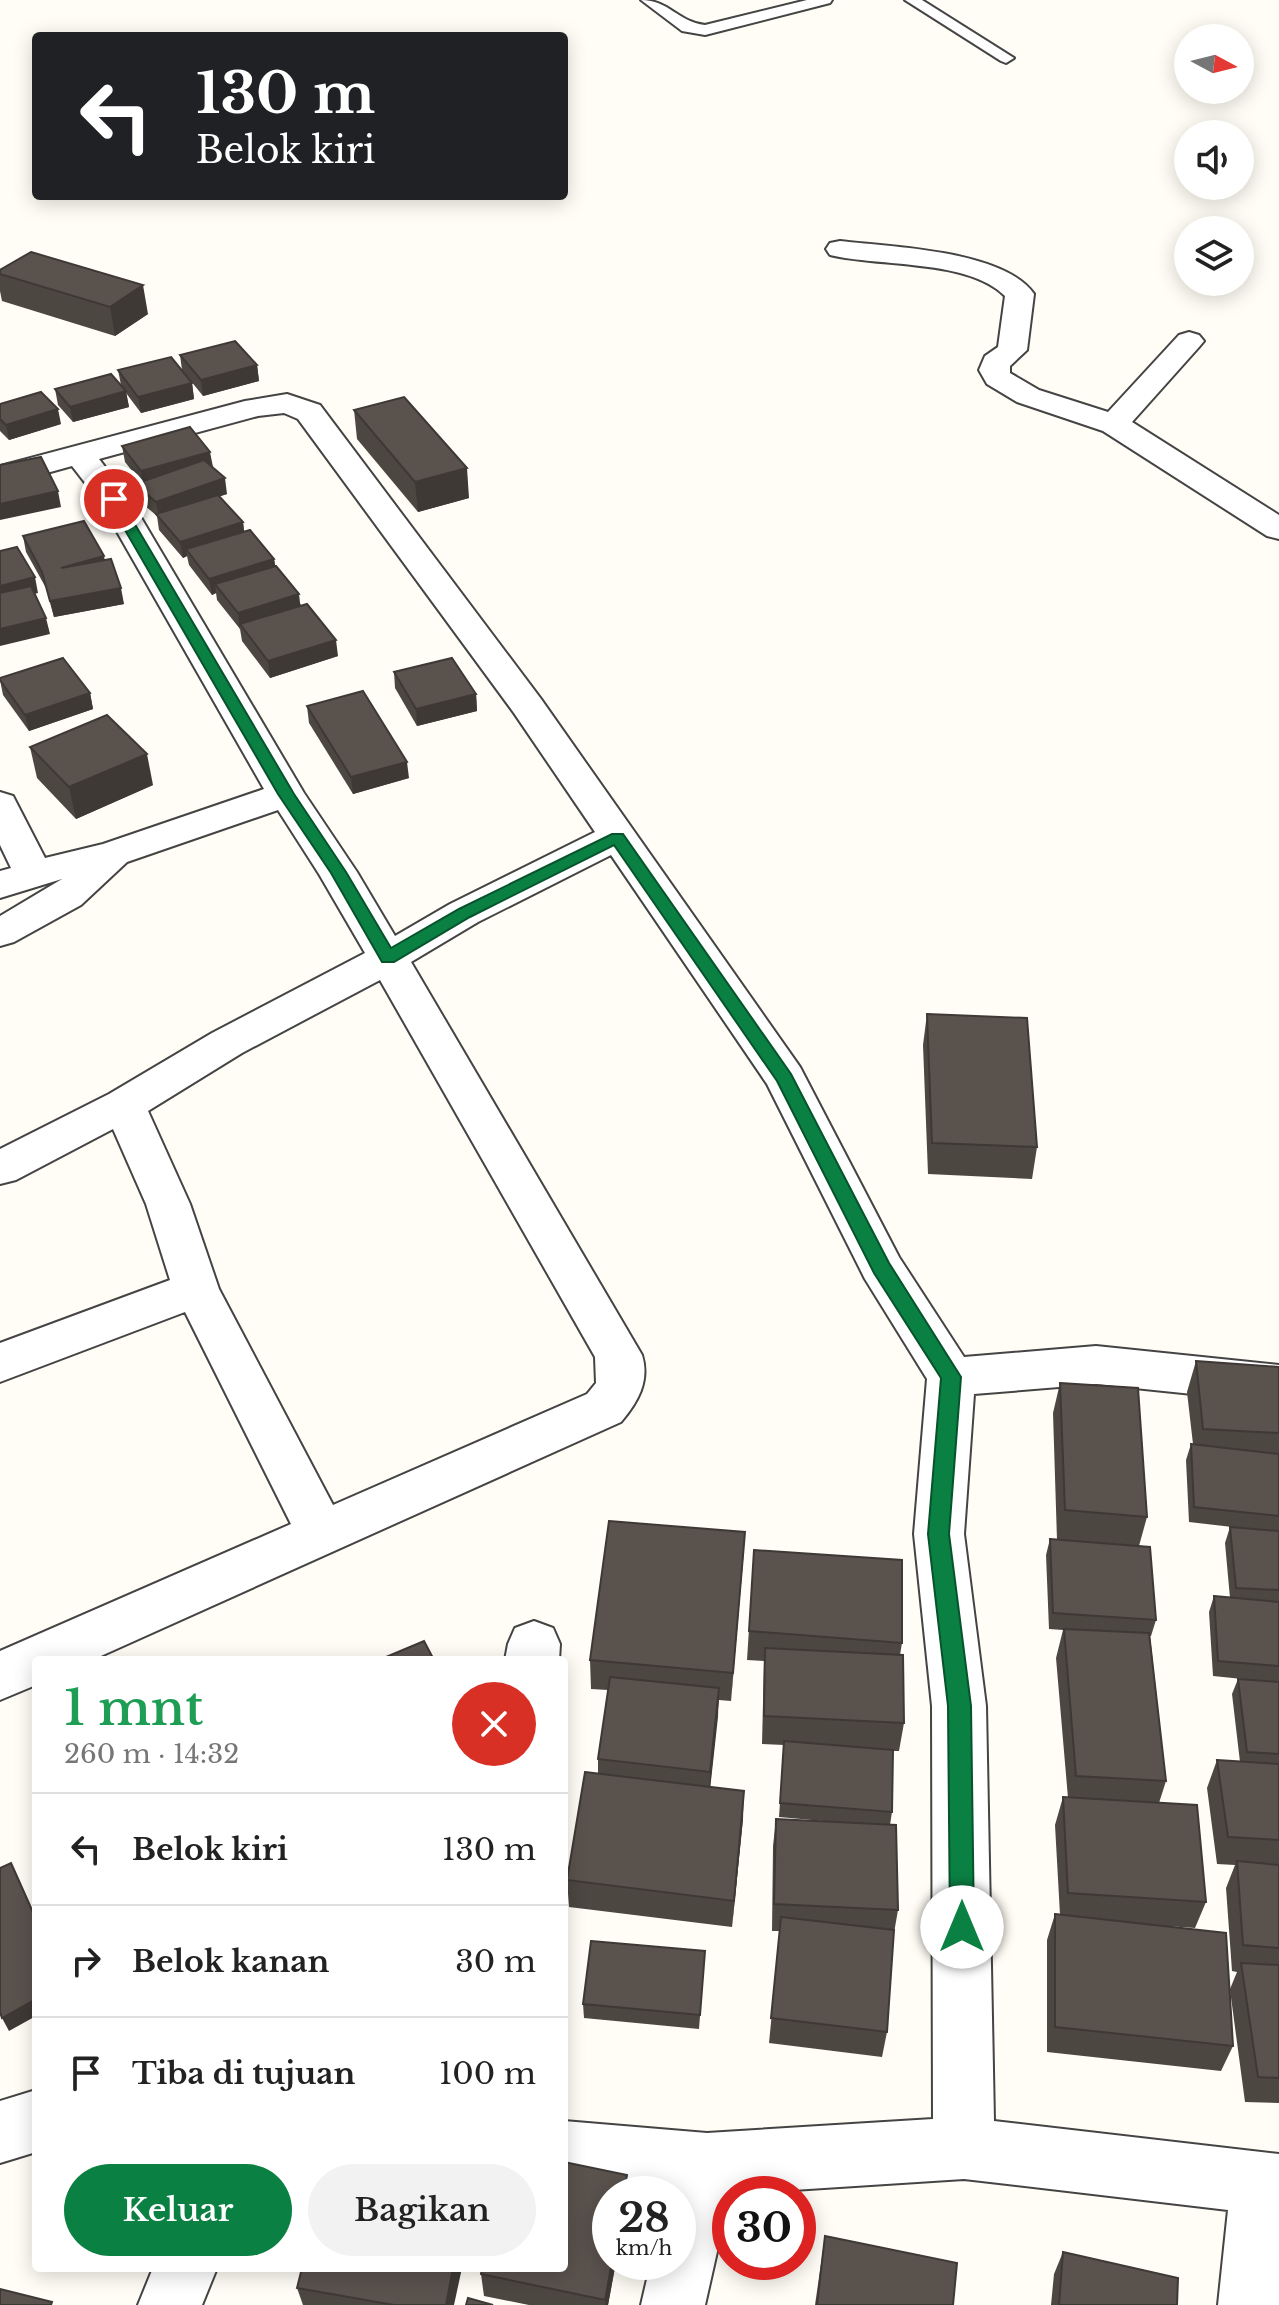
<!DOCTYPE html>
<html lang="id">
<head>
<meta charset="utf-8">
<style>
  body { margin:0; font-family:"Libre Baskerville",serif; background:#f2f2f2; color:#222; height:100vh; display:flex; flex-direction:column; font-size:30px; white-space:nowrap }
  * { box-sizing:border-box; margin:0 }
  p { font-size:26px; color:#767676 }
  .icon { flex:none; width:44px; height:44px; fill:none; stroke:currentColor; stroke-width:2; stroke-linecap:round; stroke-linejoin:round }
  .map { position:relative; flex:1; overflow:hidden }
  .drawer { position:absolute; left:32px; top:1656px; width:536px; height:616px; display:flex; flex-direction:column; background:#fff; border-radius:8px; box-shadow:0 4px 20px #0003 }
  .drawer>* { flex:none }
  .guide { position:absolute; left:32px; top:32px; width:536px; height:168px; border-radius:8px; box-shadow:0 4px 20px #0003; background:#202124; color:#fff; overflow:hidden }
  .needle { width:52px; rotate:97deg }
  .controls { position:absolute; left:1174px; top:24px; display:grid; gap:16px }
  .controls a { display:grid; place-items:center; width:80px; height:80px; border-radius:50%; background:#fff; box-shadow:0 4px 20px #0003; font-size:40px }
  .speed { position:absolute; left:592px; top:2176px; display:flex; gap:16px; font-size:40px; font-weight:700; text-align:center }
  .speed>* { display:grid; place-content:center; width:104px; height:104px; border-radius:50%; background:#fff; box-shadow:0 4px 20px #0003; line-height:1 }
  .speed small { font-size:20px; font-weight:400 }
  .speed .limit { border:12px solid #d22; background:#fff; color:#111 }
  .pin { position:absolute; display:grid; place-items:center; width:68px; height:68px; color:#fff; margin:-34px; border:4px solid #fff; border-radius:50%; box-shadow:0 2px 8px #0007 }
  .me { position:absolute; width:88px; margin:-44px; rotate:0deg; stroke-linejoin:round; filter:drop-shadow(0 0 6px #0008) }
  .turn { display:flex; align-items:center; gap:28px; height:168px; padding:0 32px; font-size:36px }
  .turn .icon { width:104px; height:104px; stroke-width:2.5 }
  .turn b { display:block; font-size:56px; line-height:68px }
  .round { display:grid; place-items:center; flex:none; width:84px; height:84px; border-radius:42px; background:#f2f2f2 }
  .overview { display:flex; align-items:center; justify-content:space-between; height:136px; padding:0 32px }
  h1 { font-size:48px; font-weight:600; line-height:60px; color:#1e9e55 }
  .button { display:flex; gap:16px; margin-top:auto; padding:16px 32px }
  .button a { flex:1; height:92px; border-radius:48px; background:#0b8043; color:#fff; font-size:32px; font-weight:600; line-height:92px; text-align:center }
  .button a+a { background:#f2f2f2; color:#222 }
  ul { padding:0; list-style:none }
  li { display:flex; align-items:center; gap:24px; height:112px; padding:0 32px; border-top:2px solid #e0e0e0 }
  li div { flex:1 }
  li b { display:block; font-size:30px }
  li em { font-style:normal }
  .map>svg:first-child { display:block }
  .lines { fill:none; stroke-linecap:round; stroke-linejoin:round }
  .service-casing { stroke:#444; stroke-width:4 }
  .minor-casing { stroke:#444; stroke-width:4 }
  .service { fill:#fff; fill-rule:evenodd }
  .minor { fill:#fff; fill-rule:evenodd }
  .wall { fill:#4d4742 }
  .shaded-wall { fill:#3f3936 }
  .building { fill:#5a524d; stroke:#3f3936; stroke-width:2 }
  .route { fill:#0b8043; stroke:#07532c; stroke-width:2 }
</style>
</head>
<body>
<div class="map">
<svg width="1279" height="2305" viewBox="0 0 1279 2305">
  <rect width="100%" height="100%" fill="#fffdf5"/>
  <g class="lines">
    <g class="service-casing">
      <g id="service">
        <path d="M 641,0 C 669,0 678,22 705,25 L 807,0 L 832,0 L 830,3 L 705,35 L 682,31 Z"/>
        <polygon points="905,0 922,0 1014,58 1006,63 1001,61"/>
      </g>
    </g>
    <g class="minor-casing">
      <g id="minor">
        <path d="M 840,241 C 890,247 1004,250 1034,294 L 1027,350 L 1010,366 L 1010,373 L 1039,390 L 1108,412 L 1179,335 L 1189,332 L 1199,335 L 1204,341 L 1199,347 L 1132,422 L 1279,515 L 1279,539 L 1267,536 L 1103,431 L 1017,402 L 987,384 L 979,370 L 985,356 L 998,347 L 1005,296 C 968,259 880,267 830,255 L 826,249 L 830,243 Z"/>
        <path d="M 287,394 L 320,405 L 541,699 L 800,1067 L 899,1257 L 964,1357 L 1096,1346 L 1279,1365 L 1279,1403 L 1096,1384 L 974,1394 L 964,1534 L 986,1706 L 994,2121 L 1279,2154 L 1279,2305 L 1218,2305 L 1228,2210 L 964,2179 L 730,2194 L 705,2305 L 641,2305 L 651,2262 L 678,2262 L 678,2194 L 564,2183 L 564,2121 L 707,2133 L 933,2119 L 932,1706 L 914,1534 L 927,1379 L 865,1279 L 767,1084 L 611,855 L 478,922 L 411,962 L 642,1355 C 650,1381 638,1402 621,1422 L 92,1660 L 36,1660 L 36,1685 L 0,1700 L 0,1651 L 291,1524 L 185,1312 L 0,1382 L 0,1343 L 170,1280 L 146,1204 L 113,1129 L 16,1180 L 0,1184 L 0,1149 L 109,1094 L 212,1033 L 365,953 L 319,874 L 278,810 L 127,862 L 81,905 L 14,942 L 0,946 L 0,916 L 62,879 L 0,898 L 0,871 L 11,868 L 0,845 L 0,792 L 13,796 L 45,858 L 103,844 L 264,789 L 100,502 L 72,466 L 0,486 L 0,466 L 245,401 ZM 284,413 L 298,419 L 514,713 L 595,832 L 450,904 L 395,936 L 357,872 L 304,793 L 130,499 L 99,459 L 258,416 ZM 380,980 L 595,1357 L 596,1383 L 587,1394 L 333,1505 L 219,1289 L 190,1204 L 148,1111 L 242,1053 Z"/>
        <polygon points="534,1621 553,1628 560,1644 559,1660 505,1660 508,1644 515,1628"/>
        <polygon points="36,2090 36,2152 0,2163 0,2101"/>
        <polygon points="153,2268 217,2268 202,2305 138,2305"/>
      </g>
    </g>
    <use href="#service" class="service"/>
    <use href="#minor" class="minor"/>
  </g>
  <g class="wall">
    <polygon points="0,270 148,314 115,336 2,301 0,291"/>
    <polygon points="180,355 257,365 259,381 203,396 182,370"/>
    <polygon points="118,370 192,383 194,399 141,413 126,393 129,407 73,422 58,405 55,389 121,385"/>
    <polygon points="0,404 61,424 9,440 0,431"/>
    <polygon points="354,410 469,498 418,512 357,439"/>
    <polygon points="122,446 213,467 227,494 219,496 243,522 244,532 274,559 275,566 301,605 338,656 270,678 242,641 240,629 217,600 216,593 212,595 189,565 187,556 183,558 159,530 157,516 138,500 135,484 141,482 125,462"/>
    <polygon points="23,536 105,560 124,604 54,617 46,588 26,552"/>
    <polygon points="394,672 476,694 477,711 417,726 395,688"/>
    <polygon points="0,680 90,693 93,709 29,731 3,695"/>
    <polygon points="307,706 409,778 353,794 309,723"/>
    <polygon points="30,747 153,785 76,819 37,778"/>
    <polygon points="927,1014 1037,1147 1032,1179 928,1174 923,1045"/>
    <polygon points="1196,1361 1279,1367 1279,2103 1245,2102 1230,1990 1233,2046 1221,2071 1047,2052 1047,1940 1055,1914 1060,1915 1055,1825 1063,1797 1068,1798 1056,1658 1063,1630 1049,1629 1046,1555 1050,1539 1057,1540 1053,1413 1060,1383 1147,1517 1139,1546 1156,1620 1151,1636 1150,1636 1166,1781 1159,1803 1206,1902 1195,1928 1167,1926 1230,1989 1237,1972 1232,1971 1226,1888 1235,1865 1217,1864 1207,1788 1217,1760 1240,1762 1232,1694 1238,1679 1273,1682 1213,1676 1209,1612 1214,1596 1230,1598 1225,1543 1230,1527 1241,1528 1189,1522 1186,1460 1191,1444 1193,1444 1187,1392"/>
    <polygon points="745,1532 731,1701 719,1700 710,1787 743,1819 732,1927 569,1907 567,1880 598,1773 598,1759 608,1690 591,1689 590,1660"/>
    <polygon points="754,1550 902,1643 900,1655 904,1723 899,1751 893,1751 892,1812 890,1825 898,1910 894,1933 887,2032 882,2057 769,2043 780,1931 772,1931 773,1846 776,1819 834,1822 779,1817 784,1745 762,1744 764,1661 747,1660"/>
    <polygon points="705,1951 699,2029 584,2018 583,2004"/>
    <polygon points="627,2175 627,2194 610,2194 610,2262 616,2262 608,2305 529,2305 484,2296 481,2274"/>
    <polygon points="825,2236 953,2305 815,2305"/>
    <polygon points="1063,2252 1177,2305 1051,2305 1054,2274"/>
    <polygon points="297,2288 454,2305 303,2305"/>
  </g>
  <g class="shaded-wall">
    <polygon points="143,285 148,314 115,336 110,307"/>
    <polygon points="257,365 259,381 203,396 201,380"/>
    <polygon points="192,383 194,399 141,413 138,397"/>
    <polygon points="126,391 129,407 73,422 70,407"/>
    <polygon points="58,409 61,424 9,440 6,425"/>
    <polygon points="210,452 213,467 144,487 141,471"/>
    <polygon points="467,468 469,498 418,512 415,482"/>
    <polygon points="225,478 227,494 159,518 156,502"/>
    <polygon points="58,491 61,507 0,520 0,504"/>
    <polygon points="243,522 245,538 186,549 187,556 183,558 180,542"/>
    <polygon points="104,556 107,572 61,568"/>
    <polygon points="274,559 277,575 215,584 216,593 212,595 209,579"/>
    <polygon points="35,577 38,593 0,603 0,586"/>
    <polygon points="121,588 124,604 54,617 50,601"/>
    <polygon points="299,594 301,611 240,624 240,630 238,613"/>
    <polygon points="46,618 50,634 0,646 0,629"/>
    <polygon points="336,640 338,656 270,678 268,661"/>
    <polygon points="90,693 93,709 29,731 25,715"/>
    <polygon points="476,694 477,711 417,726 416,709"/>
    <polygon points="147,754 153,785 76,819 69,787"/>
    <polygon points="407,762 409,778 353,794 351,777"/>
    <polygon points="745,1532 743,1562 731,1701 733,1673"/>
    <polygon points="719,1688 718,1717 709,1799 710,1772"/>
    <polygon points="744,1791 743,1819 732,1927 734,1901"/>
    <polygon points="36,1999 36,2016 9,2031 2,2018"/>
    <polygon points="627,2175 627,2194 624,2194"/>
    <polygon points="612,2262 616,2262 608,2305 605,2305"/>
    <polygon points="453,2268 462,2268 454,2305 446,2305"/>
  </g>
  <g class="building">
    <polygon points="31,252 143,285 110,307 0,274 0,270"/>
    <polygon points="235,341 257,365 201,380 180,355"/>
    <polygon points="171,357 192,383 138,397 118,370"/>
    <polygon points="111,374 126,391 70,407 55,389"/>
    <polygon points="41,392 58,409 6,425 0,419 0,404"/>
    <polygon points="404,397 467,468 415,482 354,410"/>
    <polygon points="190,427 210,452 141,471 122,446"/>
    <polygon points="41,457 58,491 0,504 0,465"/>
    <polygon points="204,460 225,478 156,502 135,484"/>
    <polygon points="218,495 243,522 180,542 156,514"/>
    <polygon points="84,521 104,556 61,568 111,559 121,588 50,601 42,572 23,536"/>
    <polygon points="250,530 274,559 209,579 186,549"/>
    <polygon points="17,547 35,577 0,586 0,551"/>
    <polygon points="276,566 299,594 238,613 215,584"/>
    <polygon points="31,586 46,618 0,629 0,593"/>
    <polygon points="307,604 336,640 268,661 240,624"/>
    <polygon points="63,658 90,693 25,715 0,680 0,678"/>
    <polygon points="452,658 476,694 416,709 394,672"/>
    <polygon points="363,691 407,762 351,777 307,706"/>
    <polygon points="107,715 147,754 69,787 30,747"/>
    <polygon points="927,1014 1027,1018 1037,1147 932,1143"/>
    <polygon points="1196,1361 1279,1367 1279,1433 1203,1429"/>
    <polygon points="1060,1383 1138,1388 1147,1517 1065,1510"/>
    <polygon points="1191,1444 1279,1454 1279,1516 1194,1507"/>
    <polygon points="609,1521 745,1532 733,1673 590,1660"/>
    <polygon points="1230,1527 1279,1531 1279,1590 1236,1588"/>
    <polygon points="1050,1539 1150,1547 1156,1620 1053,1613"/>
    <polygon points="754,1550 902,1560 902,1643 749,1631"/>
    <polygon points="1214,1596 1279,1602 1279,1666 1218,1661"/>
    <polygon points="1064,1629 1149,1633 1166,1781 1076,1776"/>
    <polygon points="424,1641 434,1660 379,1660"/>
    <polygon points="765,1648 903,1655 904,1723 764,1716"/>
    <polygon points="610,1677 719,1688 710,1772 598,1759"/>
    <polygon points="1238,1679 1279,1682 1279,1754 1247,1752"/>
    <polygon points="784,1741 893,1750 892,1812 780,1803"/>
    <polygon points="1217,1760 1279,1764 1279,1840 1228,1837"/>
    <polygon points="585,1772 744,1791 734,1901 567,1880"/>
    <polygon points="1063,1797 1197,1805 1206,1902 1068,1893"/>
    <polygon points="776,1819 896,1825 898,1910 774,1904"/>
    <polygon points="1237,1861 1279,1865 1279,1948 1243,1945"/>
    <polygon points="11,1863 36,1919 36,1999 2,2018 0,2012 0,1868"/>
    <polygon points="1055,1914 1226,1933 1233,2046 1055,2027"/>
    <polygon points="781,1917 894,1930 887,2032 771,2018"/>
    <polygon points="591,1941 705,1951 700,2015 583,2004"/>
    <polygon points="1241,1963 1279,1965 1279,2078 1258,2077"/>
    <polygon points="564,2162 627,2175 624,2194 610,2194 610,2262 612,2262 605,2300 481,2274 482,2268 564,2268"/>
    <polygon points="825,2236 957,2263 953,2305 817,2305"/>
    <polygon points="1063,2252 1178,2278 1177,2305 1059,2305"/>
    <polygon points="302,2268 453,2268 446,2305 394,2305 297,2288"/>
    <polygon points="0,2289 52,2302 51,2305 0,2305"/>
    <polygon points="468,2298 493,2305 466,2305"/>
  </g>
  <polygon class="route" points="109,496 120,499 294,794 346,872 391,948 459,909 612,834 623,834 791,1074 889,1263 961,1377 949,1534 971,1706 974,1927 970,1935 962,1939 953,1935 950,1927 948,1706 928,1534 941,1378 874,1273 777,1081 614,845 470,917 394,962 382,962 331,873 278,794 107,499"/>
</svg>
<div class="controls">
<a><svg class="needle" viewBox="-14 -14 28 28"><path d="M0-13l5 13h-10z" fill="#e53935"/><path d="M0 13l5-13h-10z" fill="#767676"/></svg></a>
<a><svg class="icon" aria-label="sound" viewBox="0 0 24 24"><path d="M4 9h4l5-4v14l-5-4H4zM17 9q2 3 0 6"/></svg></a>
<a><svg class="icon" aria-label="layers" viewBox="0 0 24 24"><path d="M12 4l9 5-9 5-9-5zM3 14l9 5 9-5"/></svg></a>
</div>
<div class="speed"><div>28<small>km/h</small></div><div class="limit">30</div></div>
<div class="pin" style="left:114px;top:499px;background:#d93025"><svg class="icon" aria-label="arrive" viewBox="0 0 24 24"><path d="M6 21V4h12l-3 4 3 4H6"/></svg></div>
<svg class="me" style="left:962px;top:1927px" viewBox="-20 -20 40 40"><circle r="19" fill="#fff"/><path d="M0-13L10 11 0 6-10 11z" fill="#0b8043"/></svg>
<div class="guide">
<div class="turn"><svg class="icon" aria-label="left" viewBox="0 0 24 24"><path d="M17 20v-9H6M10 6l-5 5 5 5"/></svg><div><b>130 m</b>Belok kiri</div></div>
</div>
<section class="drawer">
<div class="overview"><div><h1>1 mnt</h1><p>260 m · 14:32</p></div><a class="round" style="background:#d93025;color:#fff"><svg class="icon" aria-label="close" viewBox="0 0 24 24"><path d="M6 6l12 12M18 6L6 18"/></svg></a></div>
<ul>
<li><svg class="icon" aria-label="left" viewBox="0 0 24 24"><path d="M17 20v-9H6M10 6l-5 5 5 5"/></svg><div><b>Belok kiri</b></div><em>130 m</em></li>
<li><svg class="icon" aria-label="right" viewBox="0 0 24 24"><path d="M7 20v-9h11M14 6l5 5-5 5"/></svg><div><b>Belok kanan</b></div><em>30 m</em></li>
<li><svg class="icon" aria-label="arrive" viewBox="0 0 24 24"><path d="M6 21V4h12l-3 4 3 4H6"/></svg><div><b>Tiba di tujuan</b></div><em>100 m</em></li>
</ul>
<div class="button"><a>Keluar</a><a>Bagikan</a></div>
</section>
</div>
</body>
</html>
